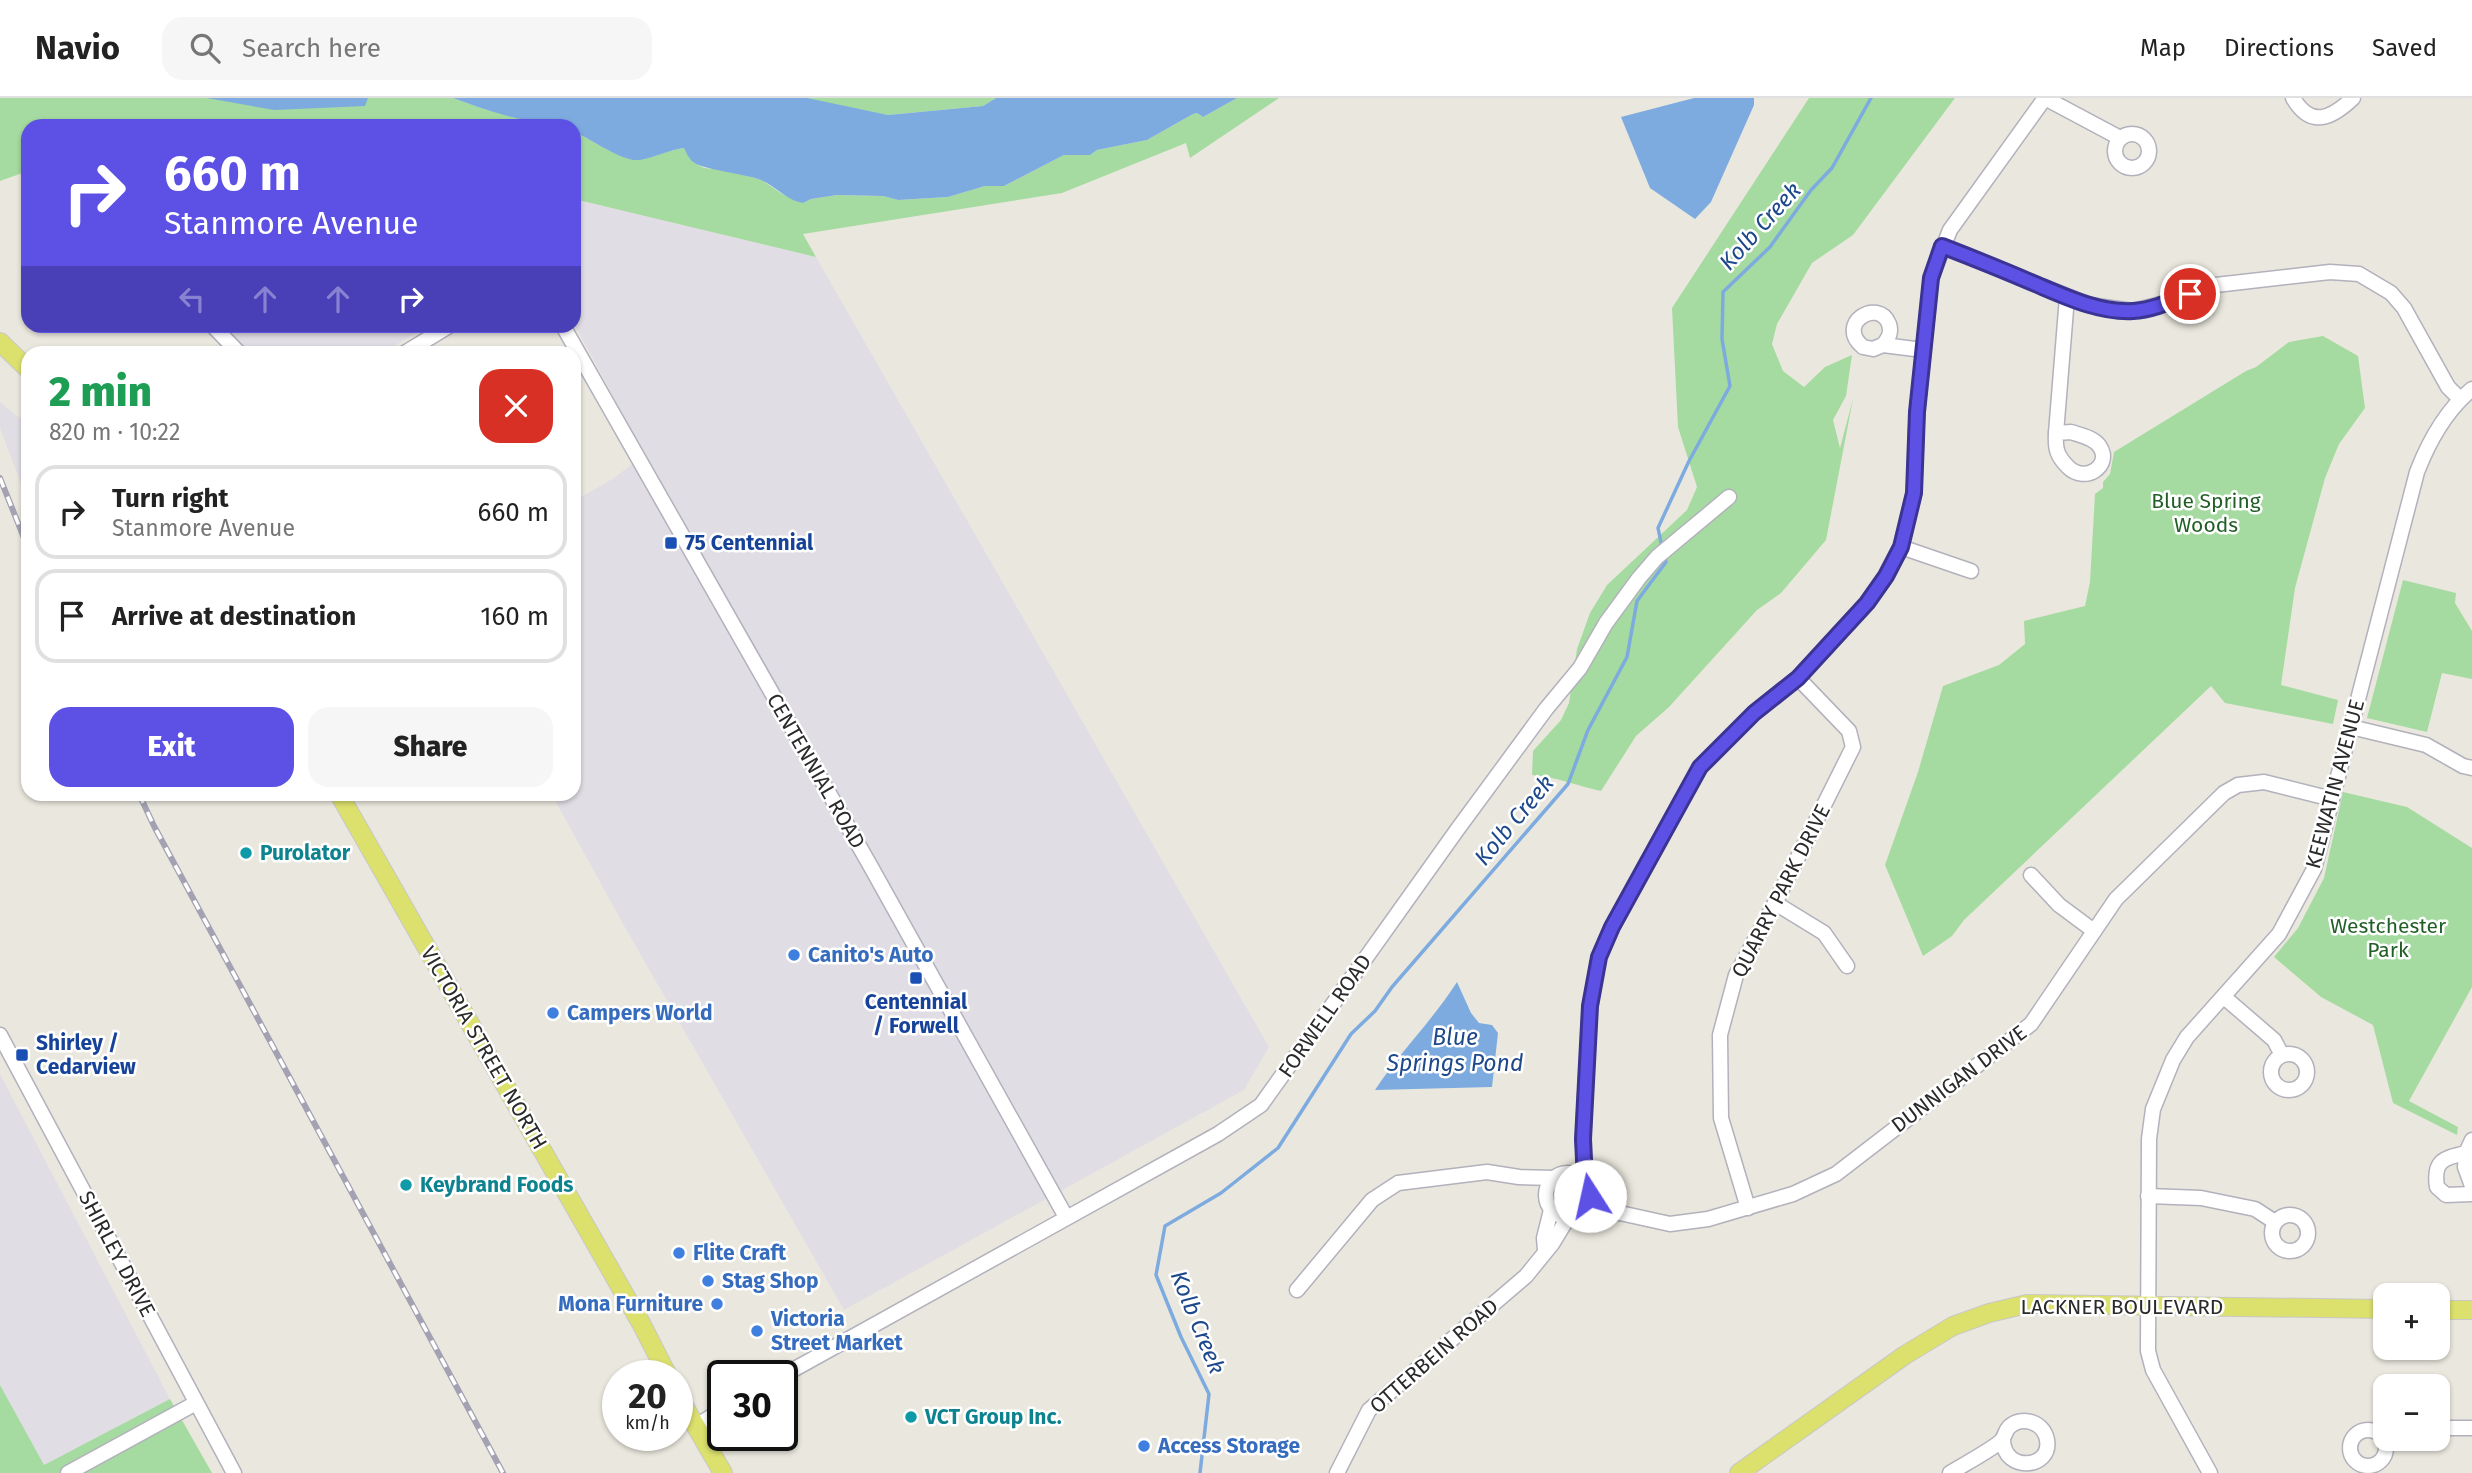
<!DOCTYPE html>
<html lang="en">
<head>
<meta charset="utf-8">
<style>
  body { margin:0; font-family:"Fira Sans",sans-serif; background:#f6f6f6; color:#222; height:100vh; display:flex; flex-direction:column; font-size:26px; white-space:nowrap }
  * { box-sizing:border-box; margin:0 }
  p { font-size:23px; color:#767676 }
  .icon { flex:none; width:38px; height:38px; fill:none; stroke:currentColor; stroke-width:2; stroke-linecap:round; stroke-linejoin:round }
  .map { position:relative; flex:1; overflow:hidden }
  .details { position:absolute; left:21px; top:248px; width:560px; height:455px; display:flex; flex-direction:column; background:#fff; border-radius:21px; box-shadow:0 2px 5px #0004 }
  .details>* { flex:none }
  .guide { position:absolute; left:21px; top:21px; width:560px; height:214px; border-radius:21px; box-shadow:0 2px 5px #0004; background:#5c50e5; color:#fff; overflow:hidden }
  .fabs { position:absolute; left:2373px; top:1185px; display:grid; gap:14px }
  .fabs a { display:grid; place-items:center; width:77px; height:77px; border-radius:14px; background:#fff; box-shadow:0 2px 5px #0004; font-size:35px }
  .speed { position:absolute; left:602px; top:1262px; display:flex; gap:14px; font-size:35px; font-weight:700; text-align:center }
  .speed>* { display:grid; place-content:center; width:91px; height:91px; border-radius:50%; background:#fff; box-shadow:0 2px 5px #0004; line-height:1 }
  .speed small { font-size:18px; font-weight:400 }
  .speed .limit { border:4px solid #111; border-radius:10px; background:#fff; color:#111 }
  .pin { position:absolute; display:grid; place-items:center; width:60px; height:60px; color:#fff; margin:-30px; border:4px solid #fff; border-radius:50%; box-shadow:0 2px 7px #0007 }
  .me { position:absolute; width:77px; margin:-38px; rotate:350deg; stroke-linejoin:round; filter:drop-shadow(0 0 5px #0008) }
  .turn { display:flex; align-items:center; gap:24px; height:147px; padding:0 28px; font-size:32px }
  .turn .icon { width:91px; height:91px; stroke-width:2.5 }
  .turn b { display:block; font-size:49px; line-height:60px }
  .lanes { display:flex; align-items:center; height:66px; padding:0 28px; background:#0003; justify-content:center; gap:35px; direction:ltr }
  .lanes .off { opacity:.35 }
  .round { display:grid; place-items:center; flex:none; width:74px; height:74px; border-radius:21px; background:#f6f6f6 }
  .summary { display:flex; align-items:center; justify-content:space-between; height:119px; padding:0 28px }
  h1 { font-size:42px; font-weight:800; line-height:52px; color:#1e9e55 }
  .cta { display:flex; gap:14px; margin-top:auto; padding:14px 28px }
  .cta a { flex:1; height:80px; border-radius:21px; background:#5c50e5; color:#fff; font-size:28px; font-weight:800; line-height:80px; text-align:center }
  .cta a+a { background:#f6f6f6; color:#222 }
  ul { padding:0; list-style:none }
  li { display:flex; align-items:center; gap:21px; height:94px; margin:0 14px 10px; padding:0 14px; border:4px solid #e0e0e0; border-radius:21px }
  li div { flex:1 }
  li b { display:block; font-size:26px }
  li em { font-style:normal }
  header { display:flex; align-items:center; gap:42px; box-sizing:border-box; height:98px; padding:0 35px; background:#fff; border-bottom:2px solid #e0e0e0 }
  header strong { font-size:33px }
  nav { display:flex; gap:38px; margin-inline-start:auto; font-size:24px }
  .search { width:490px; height:63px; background:#f6f6f6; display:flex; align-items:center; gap:18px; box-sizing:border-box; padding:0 24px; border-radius:21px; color:#767676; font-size:26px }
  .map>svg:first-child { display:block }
  .industrial { fill:#e1dde4 }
  .green { fill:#a5dba0 }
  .water { fill:#7dabe0 }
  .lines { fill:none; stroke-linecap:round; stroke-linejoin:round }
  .stream { stroke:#7dabe0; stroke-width:3.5 }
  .minor-casing { stroke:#b2b1bc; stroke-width:17 }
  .major-casing { stroke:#c8c8c8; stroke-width:20 }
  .minor { stroke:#fff; stroke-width:14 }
  .major { stroke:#dce06d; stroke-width:18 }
  .rail-casing { stroke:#a3a1b2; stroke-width:6 }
  .rail { stroke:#fff; stroke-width:3.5; stroke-dasharray:10; stroke-linecap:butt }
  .route-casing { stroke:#3c3495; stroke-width:18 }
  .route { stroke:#5c50e5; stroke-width:12 }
  .transit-dot { fill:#1a4fb4; stroke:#fff; stroke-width:2.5 }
  .culture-dot { fill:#0f9aa8; stroke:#fff; stroke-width:2.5 }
  .shop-dot { fill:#3f7fe0; stroke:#fff; stroke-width:2.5 }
  .labels { text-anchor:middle; stroke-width:5; stroke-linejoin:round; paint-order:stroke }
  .park-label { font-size:21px; fill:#225f26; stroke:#fff }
  .transit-label { font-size:21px; font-weight:bold; fill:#164399; stroke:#fff; text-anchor:start }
  .street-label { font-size:21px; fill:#2a2a2a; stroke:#fff }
  .culture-label { font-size:21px; font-weight:bold; fill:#0d838f; stroke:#fff; text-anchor:start }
  .shop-label { font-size:21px; font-weight:bold; fill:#366cbe; stroke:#fff; text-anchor:start }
  .water-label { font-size:23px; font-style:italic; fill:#1d488b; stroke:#fff }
</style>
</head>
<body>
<header>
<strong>Navio</strong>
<div class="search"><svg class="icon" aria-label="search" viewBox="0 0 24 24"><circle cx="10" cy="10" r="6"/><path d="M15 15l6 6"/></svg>Search here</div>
<nav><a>Map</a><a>Directions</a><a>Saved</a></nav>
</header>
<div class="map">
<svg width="2472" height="1375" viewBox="0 0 2472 1375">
  <rect width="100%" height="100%" fill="#eae8de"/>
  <g class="industrial">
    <polygon points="574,101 816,159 1269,949 1244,992 844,1212 627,833 552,697 574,696 574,403 612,381 645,357 574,226"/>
    <polygon points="226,228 428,228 381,256 249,255"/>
    <polygon points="0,304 28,327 28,404 0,330"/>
    <polygon points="0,976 170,1301 44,1368 0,1287"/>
  </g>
  <g class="green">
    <polygon points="0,0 453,0 487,12 560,28 28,28 28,73 0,83"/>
    <polygon points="798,0 996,0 983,8 888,17"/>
    <path d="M 1237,0 L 1279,0 L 1190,60 L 1186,45 L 1062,95 L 803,136 L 816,159 L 574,101 L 574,34 C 592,41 621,64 640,61 C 655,59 669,52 684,50 L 693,64 L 704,70 L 727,72 L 762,82 L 782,96 L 803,105 L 811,101 L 837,97 L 883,98 L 898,102 L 948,99 L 985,88 L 1004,88 L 1064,57 L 1090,57 L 1097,52 L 1147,42 L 1193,16 L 1197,15 L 1203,19 Z"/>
    <path d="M 1809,0 L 1955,0 L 1853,137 L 1812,165 L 1777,226 L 1772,246 L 1783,273 L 1804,289 L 1825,269 L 1852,257 L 1846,298 L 1833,322 L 1840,350 L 1853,301 L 1826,442 L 1781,495 L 1757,512 L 1669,609 L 1636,638 L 1601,693 C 1578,688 1556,679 1532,677 L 1533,653 L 1561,622 L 1569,605 L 1577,551 L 1590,515 L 1607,487 L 1687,412 L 1697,389 L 1678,329 L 1672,210 Z"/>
    <polygon points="2323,238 2358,258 2365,310 2339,346 2325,380 2295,490 2281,587 2338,602 2333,626 2225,605 2211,588 1964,822 1952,838 1923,858 1885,767 1918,674 1943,588 1999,567 2025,546 2024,523 2085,508 2090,484 2095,396 2103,390 2103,384 2110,376 2114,354 2246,273 2256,269 2289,244"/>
    <polygon points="2403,482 2456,495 2455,505 2472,533 2472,581 2442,575 2427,634 2367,620"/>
    <polygon points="2343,694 2407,709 2472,750 2472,889 2409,1003 2458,1029 2457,1037 2393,1005 2373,927 2321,899 2274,859 2298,830 2324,780"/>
    <polygon points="0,1287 44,1367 170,1301 212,1375 0,1375"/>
  </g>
  <g class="water">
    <polygon points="207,0 368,0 365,8 274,12"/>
    <path d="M 453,0 L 807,0 L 888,17 L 983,8 L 996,0 L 1237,0 L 1203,19 L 1197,15 L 1193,16 L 1147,42 L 1097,52 L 1090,57 L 1064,57 L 1004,88 L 985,88 L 948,99 L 898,102 L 883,98 L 837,97 L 811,101 L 803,105 C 785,102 774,86 758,81 C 744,76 701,71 693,64 C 689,61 686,54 684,50 C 669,52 655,59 640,62 C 621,64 592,41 574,34 L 574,28 C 533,28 491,14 453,0 Z"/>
    <polygon points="1694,0 1754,0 1754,7 1711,104 1695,121 1650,90 1621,19"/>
    <path d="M 1457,884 L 1471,915 L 1479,925 L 1492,927 L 1498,935 L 1492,989 L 1375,992 C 1400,954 1432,923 1457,884 Z"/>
  </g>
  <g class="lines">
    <g class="stream">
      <polyline points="1662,449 1658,430 1689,363 1730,288 1722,241 1723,194 1770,149 1811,92 1832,70 1871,0"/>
      <polyline points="1200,1375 1209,1296 1181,1239 1156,1177 1165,1128 1221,1095 1278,1050 1351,936 1375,913 1392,889 1568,686 1588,632 1627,559 1637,503 1666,464 1665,459"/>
    </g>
    <g class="minor-casing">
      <g id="minor">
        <path d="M 2293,0 C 2311,31 2332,20 2353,0"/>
        <circle cx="2132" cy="53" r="17"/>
        <polyline points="1942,148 2089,207 2133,213 2173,203 2207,188 2330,174 2359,176 2391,195 2404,210 2448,289 2460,301"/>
        <polyline points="213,228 240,256"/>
        <polyline points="563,228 871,769 1066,1119"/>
        <path d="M 1883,247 C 1888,241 1892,235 1889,226 C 1878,199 1835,226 1863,249 L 1873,251 L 1883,247 L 1923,252"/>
        <polyline points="403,256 449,228"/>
        <path d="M 2071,334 C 2080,337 2095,340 2100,349 C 2112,368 2085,386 2068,369 C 2057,358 2055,351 2056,335 Z"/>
        <polyline points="2056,335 2067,199"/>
        <polyline points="1901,449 1971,473"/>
        <polyline points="2351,629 2426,647 2463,668 2472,670"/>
        <polyline points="2031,777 2059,807 2094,833"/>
        <polyline points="1775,805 1824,835 1847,868"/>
        <polyline points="2224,899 2274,942 2282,957"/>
        <polyline points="0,937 234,1375"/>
        <circle cx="2289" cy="974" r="18"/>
        <path d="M 2472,1042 L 2466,1055 C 2443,1060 2433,1063 2437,1089 L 2446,1097 L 2472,1096"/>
        <polyline points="2466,1055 2465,1069 2472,1088"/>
        <circle cx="1568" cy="1097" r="22"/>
        <polyline points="1585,1082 1583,1041 1590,908 1599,859 1612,829 1700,669 1754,615 1798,580 1867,505 1886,478 1901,449 1914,395 1917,314 1931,180 1950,132 2045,0 2120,40"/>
        <polyline points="1590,1091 1620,1115"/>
        <polyline points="2148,1098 2201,1100 2255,1111 2275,1124"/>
        <polyline points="1748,1110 1721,1020 1720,937 1736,877 1775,805 1853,649 1849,633 1798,580"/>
        <polyline points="1578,1115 1620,1115 1670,1126 1708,1121 1793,1096 1836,1076 2031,926 2116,801 2224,695 2238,687 2264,684 2332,701"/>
        <circle cx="2290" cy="1135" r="18"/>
        <polyline points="1545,1152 1544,1140 1551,1112"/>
        <polyline points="1297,1192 1372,1102 1398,1085 1487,1074 1519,1079 1555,1080"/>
        <polyline points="782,1278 1218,1036 1261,1007 1457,732 1546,611 1580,570 1606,525 1639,480 1657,459 1729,399"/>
        <polyline points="695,1329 723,1311"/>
        <polyline points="2438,1330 2472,1330"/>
        <circle cx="2368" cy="1350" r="18"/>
        <polyline points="68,1375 196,1305"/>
        <polyline points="1337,1375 1369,1312 1526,1178 1552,1146 1569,1118"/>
        <path d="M 1950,1375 C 1963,1367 1991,1352 2001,1343 C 2005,1339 2005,1333 2009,1329 C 2022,1317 2044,1324 2047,1342 C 2052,1371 2004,1375 2003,1342"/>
        <path d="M 2210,1375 L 2153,1272 L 2148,1253 L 2149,1041 L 2153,1011 L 2173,962 L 2187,939 L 2279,836 L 2314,771 L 2417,374 C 2429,343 2445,313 2472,291"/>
      </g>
    </g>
    <g class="major-casing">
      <g id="major">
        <polyline points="0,244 28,271"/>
        <polyline points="339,696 642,1227 668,1278"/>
        <polyline points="2438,1212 2472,1212"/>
        <polyline points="677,1296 723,1375"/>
        <polyline points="1739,1375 1905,1257 1953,1228 1989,1215 2027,1206 2385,1211"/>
      </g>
    </g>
    <use href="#minor" class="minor"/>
    <use href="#major" class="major"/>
    <g class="rail-casing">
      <g id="rail">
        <polyline points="0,380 28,450"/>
        <polyline points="139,696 154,728 503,1375"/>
      </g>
    </g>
    <use href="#rail" class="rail"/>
  </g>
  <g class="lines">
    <g class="route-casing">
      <path id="route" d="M 1590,1098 L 1590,1091 L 1585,1082 L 1583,1041 L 1590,908 L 1599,859 L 1612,829 L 1700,669 L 1754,615 L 1798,580 L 1867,505 L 1886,478 L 1901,449 L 1914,395 L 1917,314 L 1931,180 L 1942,148 C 1973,160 2003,172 2033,185 C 2064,198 2099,215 2133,213 C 2152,212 2172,203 2190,196"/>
    </g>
    <use href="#route" class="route"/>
  </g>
  <g class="transit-dot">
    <rect x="664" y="438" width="14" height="14" rx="3.5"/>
    <rect x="909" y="873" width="14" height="14" rx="3.5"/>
    <rect x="15" y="950" width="14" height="14" rx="3.5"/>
  </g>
  <g class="culture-dot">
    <circle cx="246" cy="755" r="7"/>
    <circle cx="406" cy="1087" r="7"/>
    <circle cx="911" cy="1319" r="7"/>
  </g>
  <g class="shop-dot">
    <circle cx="794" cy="857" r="7"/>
    <circle cx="553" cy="915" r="7"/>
    <circle cx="679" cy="1155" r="7"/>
    <circle cx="708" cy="1183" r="7"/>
    <circle cx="717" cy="1206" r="7"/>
    <circle cx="757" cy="1233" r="7"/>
    <circle cx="1144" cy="1348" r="7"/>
  </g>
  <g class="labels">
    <g class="park-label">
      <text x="2206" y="410">Blue Spring<tspan x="2206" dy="24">Woods</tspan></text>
      <text x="2388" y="835">Westchester<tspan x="2388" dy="24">Park</tspan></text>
    </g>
    <g class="transit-label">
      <text x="685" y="452">75 Centennial</text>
      <text x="916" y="911" text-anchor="middle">Centennial<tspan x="916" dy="24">/ Forwell</tspan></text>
      <text x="36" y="952">Shirley /<tspan x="36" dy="24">Cedarview</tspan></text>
    </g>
    <g class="street-label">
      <text transform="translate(816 673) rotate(60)" y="7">CENTENNIAL ROAD</text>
      <text transform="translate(2335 686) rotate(-75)" y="7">KEEWATIN AVENUE</text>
      <text transform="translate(1781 793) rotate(-63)" y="7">QUARRY PARK DRIVE</text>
      <text transform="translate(1325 918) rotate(-55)" y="7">FORWELL ROAD</text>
      <text transform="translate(484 950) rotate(60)" y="7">VICTORIA STREET NORTH</text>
      <text transform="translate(1959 981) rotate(-37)" y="7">DUNNIGAN DRIVE</text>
      <text transform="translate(117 1156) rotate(62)" y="7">SHIRLEY DRIVE</text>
      <text x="2122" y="1216">LACKNER BOULEVARD</text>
      <text transform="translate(1434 1258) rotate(-41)" y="7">OTTERBEIN ROAD</text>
    </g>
    <g class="culture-label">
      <text x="260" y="762">Purolator</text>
      <text x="420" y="1094">Keybrand Foods</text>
      <text x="925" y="1326">VCT Group Inc.</text>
    </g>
    <g class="shop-label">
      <text x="808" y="864">Canito's Auto</text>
      <text x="567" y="922">Campers World</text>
      <text x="693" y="1162">Flite Craft</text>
      <text x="722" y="1190">Stag Shop</text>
      <text x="703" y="1213" text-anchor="end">Mona Furniture</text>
      <text x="771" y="1228">Victoria<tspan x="771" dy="24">Street Market</tspan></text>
      <text x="1158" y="1355">Access Storage</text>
    </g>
    <g class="water-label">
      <text transform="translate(1760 128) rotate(-48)" y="8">Kolb Creek</text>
      <text transform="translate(1514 722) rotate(-50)" y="8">Kolb Creek</text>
      <text x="1455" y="947">Blue<tspan x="1455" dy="26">Springs Pond</tspan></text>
      <text transform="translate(1198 1224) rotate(68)" y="8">Kolb Creek</text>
    </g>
  </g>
</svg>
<div class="fabs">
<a>+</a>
<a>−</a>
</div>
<div class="speed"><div>20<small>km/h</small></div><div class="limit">30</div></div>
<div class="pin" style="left:2190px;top:196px;background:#d93025"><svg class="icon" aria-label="arrive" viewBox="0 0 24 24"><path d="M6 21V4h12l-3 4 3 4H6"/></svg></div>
<svg class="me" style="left:1590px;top:1098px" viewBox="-20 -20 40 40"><circle r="19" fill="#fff"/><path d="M0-13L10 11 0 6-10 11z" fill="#5c50e5"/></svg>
<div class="guide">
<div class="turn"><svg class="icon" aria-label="right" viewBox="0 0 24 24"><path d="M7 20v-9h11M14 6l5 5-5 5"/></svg><div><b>660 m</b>Stanmore Avenue</div></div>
<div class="lanes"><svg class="icon off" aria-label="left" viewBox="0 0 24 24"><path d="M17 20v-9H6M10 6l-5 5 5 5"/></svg><svg class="icon off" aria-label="ahead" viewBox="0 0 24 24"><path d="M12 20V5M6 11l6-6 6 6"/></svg><svg class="icon off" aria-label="ahead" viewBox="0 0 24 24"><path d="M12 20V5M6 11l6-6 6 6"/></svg><svg class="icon" aria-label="right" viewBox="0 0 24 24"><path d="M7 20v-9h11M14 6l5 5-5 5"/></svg></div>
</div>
<section class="details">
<div class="summary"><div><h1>2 min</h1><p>820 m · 10:22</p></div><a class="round" style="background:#d93025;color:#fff"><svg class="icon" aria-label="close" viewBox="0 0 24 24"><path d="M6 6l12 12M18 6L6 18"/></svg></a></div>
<ul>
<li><svg class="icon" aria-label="right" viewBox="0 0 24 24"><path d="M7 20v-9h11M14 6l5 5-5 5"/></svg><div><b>Turn right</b><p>Stanmore Avenue</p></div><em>660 m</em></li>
<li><svg class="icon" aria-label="arrive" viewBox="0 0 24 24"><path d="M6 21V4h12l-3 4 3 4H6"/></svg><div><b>Arrive at destination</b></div><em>160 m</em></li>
</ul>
<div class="cta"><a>Exit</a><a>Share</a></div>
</section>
</div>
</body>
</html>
